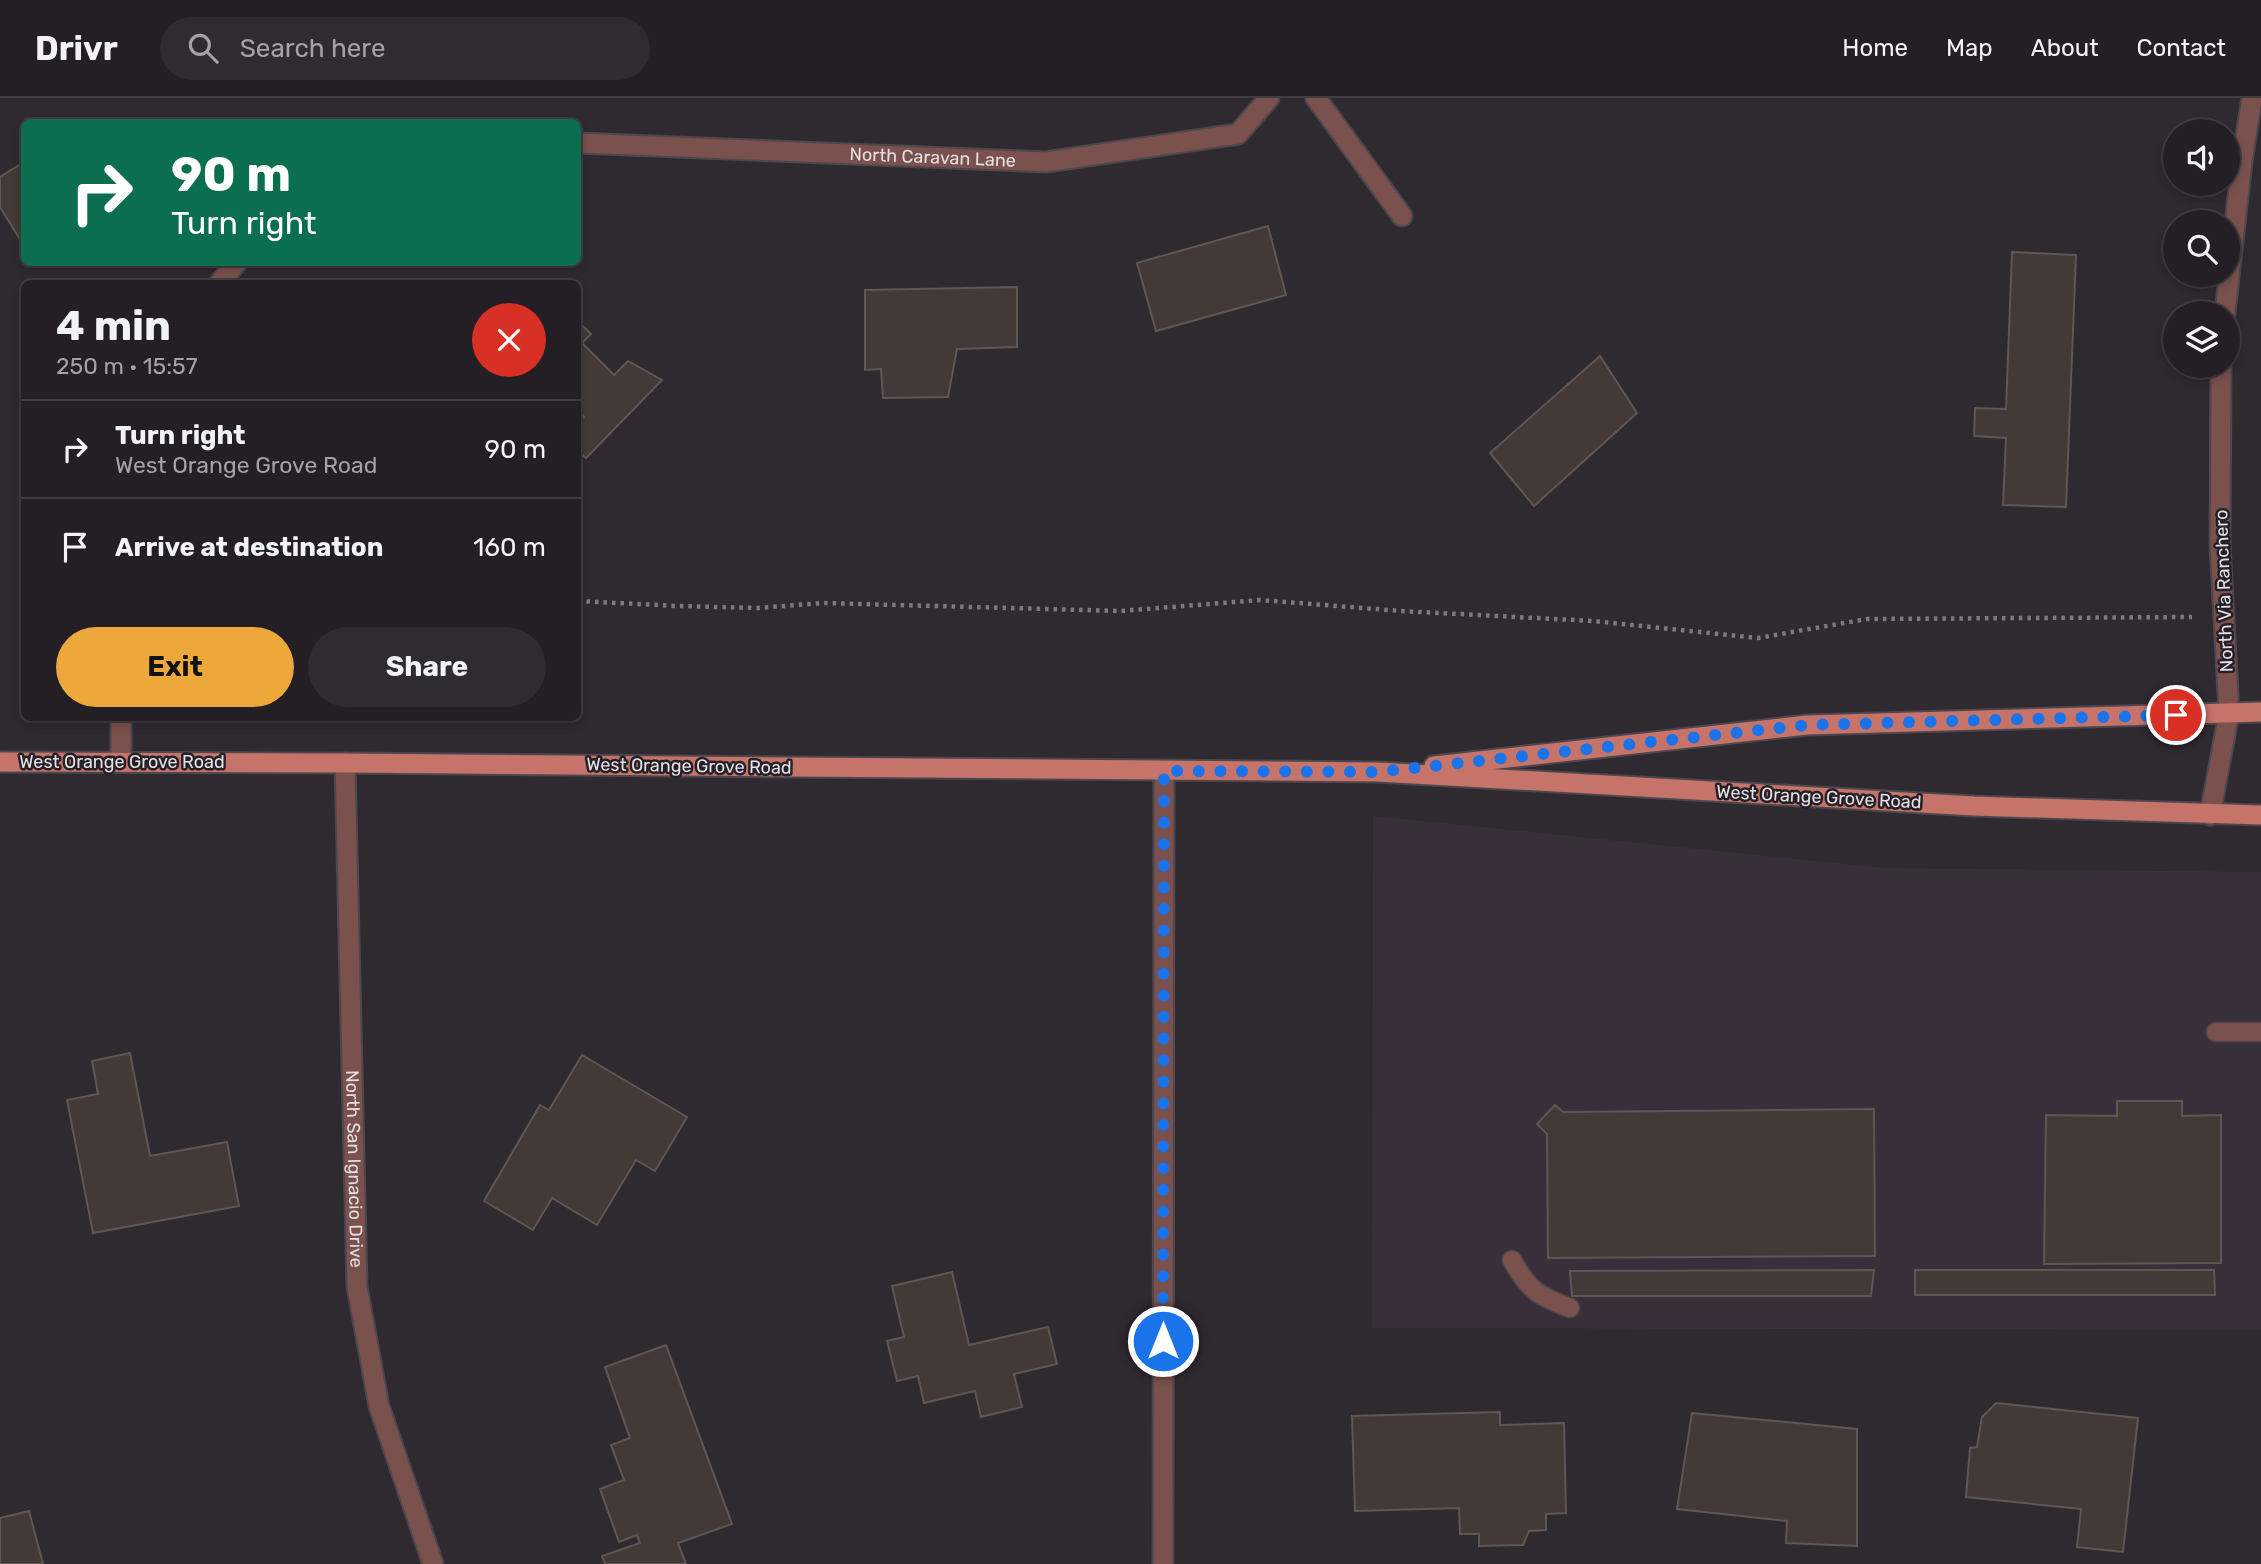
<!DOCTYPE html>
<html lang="en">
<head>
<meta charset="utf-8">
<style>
  body { margin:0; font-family:Rubik,sans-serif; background:#2f2c31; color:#f1f3f6; height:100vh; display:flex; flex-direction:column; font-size:26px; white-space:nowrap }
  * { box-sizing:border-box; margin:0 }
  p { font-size:23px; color:#a3a2a6 }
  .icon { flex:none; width:38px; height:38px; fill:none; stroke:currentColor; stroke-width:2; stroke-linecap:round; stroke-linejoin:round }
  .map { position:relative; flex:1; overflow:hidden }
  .drawer { position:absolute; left:21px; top:182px; width:560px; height:441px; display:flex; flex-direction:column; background:#231f24; border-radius:10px; box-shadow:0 4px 10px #0003,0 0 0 2px #403d41 }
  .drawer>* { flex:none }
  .hud { position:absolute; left:21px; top:21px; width:560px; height:147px; border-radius:10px; box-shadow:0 4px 10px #0003,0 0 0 2px #403d41; background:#0b6e4f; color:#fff; overflow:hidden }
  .tools { position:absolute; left:2163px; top:21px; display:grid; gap:14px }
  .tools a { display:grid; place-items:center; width:77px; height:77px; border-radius:50%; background:#231f24; box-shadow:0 4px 10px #0003,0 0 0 2px #403d41; font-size:35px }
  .pin { position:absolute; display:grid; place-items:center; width:60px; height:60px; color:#fff; margin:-30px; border:4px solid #fff; border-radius:50%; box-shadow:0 2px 7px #0007 }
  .me { position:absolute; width:77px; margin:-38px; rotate:0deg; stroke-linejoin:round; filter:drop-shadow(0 0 5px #0008) }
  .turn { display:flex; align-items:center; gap:24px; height:147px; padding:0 35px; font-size:32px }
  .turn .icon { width:91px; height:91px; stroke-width:2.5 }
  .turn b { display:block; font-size:49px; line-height:60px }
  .round { display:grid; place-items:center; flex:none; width:74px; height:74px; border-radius:37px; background:#2f2c31 }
  .head { display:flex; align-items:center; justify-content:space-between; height:119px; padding:0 35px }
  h1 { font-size:42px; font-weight:700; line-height:52px }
  .primary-button { display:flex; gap:14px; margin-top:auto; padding:14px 35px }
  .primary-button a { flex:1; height:80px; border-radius:42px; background:#eda83b; color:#111; font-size:28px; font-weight:700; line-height:80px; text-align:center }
  .primary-button a+a { background:#2f2c31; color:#f1f3f6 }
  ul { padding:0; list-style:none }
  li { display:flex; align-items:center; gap:21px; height:98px; padding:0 35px; border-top:2px solid #403d41 }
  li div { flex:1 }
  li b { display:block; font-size:26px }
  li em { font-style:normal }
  header { display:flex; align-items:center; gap:42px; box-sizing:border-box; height:98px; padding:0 35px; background:#231f24; border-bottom:2px solid #403d41 }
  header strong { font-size:33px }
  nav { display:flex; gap:38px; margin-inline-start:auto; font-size:24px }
  .search { width:490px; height:63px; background:#2f2c31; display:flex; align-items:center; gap:18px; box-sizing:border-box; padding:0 24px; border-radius:38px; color:#a3a2a6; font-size:26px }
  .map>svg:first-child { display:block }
  .built { fill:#392f3b }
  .building { fill:#433937; stroke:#605653; stroke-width:2 }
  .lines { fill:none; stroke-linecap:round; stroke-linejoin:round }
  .service-casing { stroke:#4c464d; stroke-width:21 }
  .minor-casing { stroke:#4c464d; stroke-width:23 }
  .primary-casing { stroke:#4c464d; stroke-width:23 }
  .path { stroke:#7e797f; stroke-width:4.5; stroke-dasharray:3.5 5; stroke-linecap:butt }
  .service { stroke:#7a514c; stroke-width:18 }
  .minor { stroke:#7a514c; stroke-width:19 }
  .primary { stroke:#c67369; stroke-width:19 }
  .route { stroke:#1a73e8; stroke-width:12; stroke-dasharray:0 21.6 }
  .labels { text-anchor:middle; stroke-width:5; stroke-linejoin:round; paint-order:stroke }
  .street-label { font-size:18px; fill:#e3dfe3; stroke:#252026 }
</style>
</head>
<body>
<header>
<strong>Drivr</strong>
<div class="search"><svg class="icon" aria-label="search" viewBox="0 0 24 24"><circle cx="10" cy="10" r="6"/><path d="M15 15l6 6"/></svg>Search here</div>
<nav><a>Home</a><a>Map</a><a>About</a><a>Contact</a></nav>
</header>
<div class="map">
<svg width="2261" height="1466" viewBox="0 0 2261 1466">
  <rect width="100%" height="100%" fill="#2f2930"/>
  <polygon class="built" points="1373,718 1885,770 2261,774 2261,1232 1372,1230"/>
  <g class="building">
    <polygon points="24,64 24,148 0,109 0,79"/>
    <polygon points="1268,128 1286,197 1156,233 1137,165"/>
    <polygon points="2012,154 2076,157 2066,409 2003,407 2006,340 1974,338 1975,310 2006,311"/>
    <polygon points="1017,189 1017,249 957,251 948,299 883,300 881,271 865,272 865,192"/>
    <polygon points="578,223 591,236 582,245 614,277 628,263 662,282 586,360 578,352 578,325 584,319 578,313"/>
    <polygon points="1600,258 1637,315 1534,408 1490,355"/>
    <polygon points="130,955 150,1058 227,1044 239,1108 93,1135 67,1002 98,996 92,963"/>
    <polygon points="582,957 687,1019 655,1073 636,1062 597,1127 552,1100 533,1132 484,1103 540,1007 549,1012"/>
    <polygon points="2117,1003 2182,1003 2182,1018 2221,1017 2221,1165 2044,1166 2046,1017 2117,1018"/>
    <polygon points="1555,1007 1563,1014 1874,1011 1875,1158 1548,1160 1547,1036 1537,1026"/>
    <polygon points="1874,1172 1871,1198 1572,1198 1570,1173"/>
    <polygon points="1915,1172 2214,1172 2215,1197 1915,1197"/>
    <polygon points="952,1174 969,1247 1048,1229 1057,1266 1014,1276 1022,1309 981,1319 975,1293 924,1305 918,1278 897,1283 887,1243 904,1239 892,1188"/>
    <polygon points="666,1247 732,1426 678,1445 686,1466 605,1466 602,1458 640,1445 637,1437 619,1444 600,1391 624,1382 611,1347 630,1340 605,1269"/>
    <polygon points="1996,1305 2138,1320 2123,1454 2077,1449 2081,1411 1966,1399 1970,1350 1977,1349 1982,1319"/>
    <polygon points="1500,1314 1500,1327 1564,1325 1566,1415 1546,1416 1546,1432 1529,1433 1523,1447 1479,1448 1479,1436 1460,1436 1459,1410 1355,1413 1352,1318"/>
    <polygon points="1692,1315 1857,1331 1857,1448 1786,1445 1787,1423 1677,1411"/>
    <polygon points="29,1413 43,1466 0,1466 0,1420"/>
  </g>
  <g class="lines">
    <g class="service-casing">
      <g id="service">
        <polyline points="2216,934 2261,934"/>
        <path d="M 1512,1162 C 1529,1193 1539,1198 1570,1210"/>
      </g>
    </g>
    <g class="minor-casing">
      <g id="minor">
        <polyline points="1316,0 1402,118"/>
        <path id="s1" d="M 578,45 L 1046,64 L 1238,36 L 1269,0"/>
        <polyline points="219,186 237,164"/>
        <polyline points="2225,215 2242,63 2252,0"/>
        <polyline points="121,620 121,664"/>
        <path id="s2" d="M 345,665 L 357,1189 L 379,1308 L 433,1466"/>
        <polyline points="2210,717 2229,615 2220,447 2221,268"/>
        <polyline points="1163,1466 1164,673"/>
      </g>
    </g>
    <g class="primary-casing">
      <g id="primary">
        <polyline points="0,664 345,665 1378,674 1974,708 2261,717"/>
        <polyline points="1434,668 1807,627 2261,614"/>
      </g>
    </g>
    <polyline class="path" points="578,503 677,508 758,510 823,505 1121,513 1260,502 1401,513 1593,523 1758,540 1867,521 2192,519"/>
    <use href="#service" class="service"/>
    <use href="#minor" class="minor"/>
    <use href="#primary" class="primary"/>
  </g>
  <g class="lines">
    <polyline class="route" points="1163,1243 1164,673 1378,674 1807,627 2176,617"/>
  </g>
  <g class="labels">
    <g class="street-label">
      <text dy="6" stroke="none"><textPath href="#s1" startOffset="355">North Caravan Lane</textPath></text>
      <text transform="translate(2224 493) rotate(-92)" y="6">North Via Ranchero</text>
      <text x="122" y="670">West Orange Grove Road</text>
      <text transform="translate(689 668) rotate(1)" y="6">West Orange Grove Road</text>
      <text transform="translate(1819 699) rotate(3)" y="6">West Orange Grove Road</text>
      <text dy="6" stroke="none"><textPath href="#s2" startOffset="406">North San Ignacio Drive</textPath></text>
    </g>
  </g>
</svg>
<div class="tools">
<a><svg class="icon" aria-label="sound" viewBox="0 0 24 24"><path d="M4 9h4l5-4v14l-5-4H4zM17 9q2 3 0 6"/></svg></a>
<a><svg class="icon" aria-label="search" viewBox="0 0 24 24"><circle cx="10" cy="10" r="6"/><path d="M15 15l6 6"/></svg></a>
<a><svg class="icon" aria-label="layers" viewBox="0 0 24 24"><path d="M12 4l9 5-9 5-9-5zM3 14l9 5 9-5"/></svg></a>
</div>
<div class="pin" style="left:2176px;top:617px;background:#d93025"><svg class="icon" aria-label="arrive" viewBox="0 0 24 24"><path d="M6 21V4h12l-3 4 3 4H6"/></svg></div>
<svg class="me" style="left:1163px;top:1243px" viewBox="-20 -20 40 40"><circle r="17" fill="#1a73e8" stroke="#fff" stroke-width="3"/><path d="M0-11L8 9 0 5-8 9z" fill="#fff"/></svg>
<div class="hud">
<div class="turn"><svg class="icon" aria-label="right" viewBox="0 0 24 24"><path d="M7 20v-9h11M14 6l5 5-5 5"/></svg><div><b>90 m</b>Turn right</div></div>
</div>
<section class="drawer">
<div class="head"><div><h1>4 min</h1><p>250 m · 15:57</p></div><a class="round" style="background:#d93025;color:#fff"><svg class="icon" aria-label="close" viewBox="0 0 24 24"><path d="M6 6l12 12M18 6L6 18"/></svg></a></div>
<ul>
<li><svg class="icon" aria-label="right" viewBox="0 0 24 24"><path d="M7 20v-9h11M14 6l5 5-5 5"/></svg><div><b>Turn right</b><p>West Orange Grove Road</p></div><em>90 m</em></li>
<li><svg class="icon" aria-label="arrive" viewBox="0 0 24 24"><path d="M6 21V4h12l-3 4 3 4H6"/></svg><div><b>Arrive at destination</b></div><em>160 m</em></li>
</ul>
<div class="primary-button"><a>Exit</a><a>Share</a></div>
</section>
</div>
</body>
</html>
